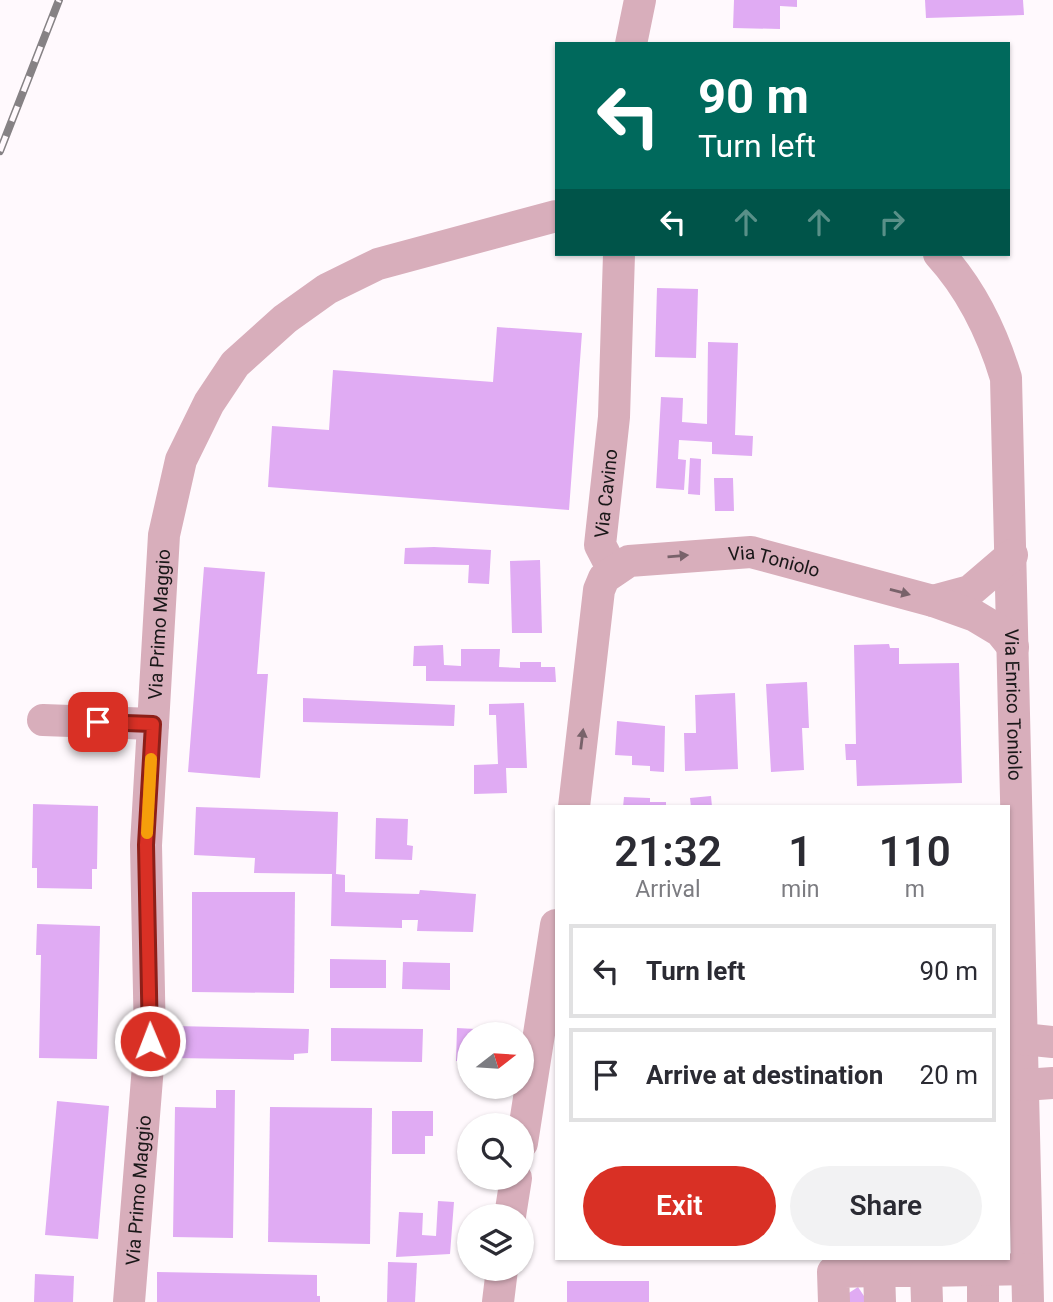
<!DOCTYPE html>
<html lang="en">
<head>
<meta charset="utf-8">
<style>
  body { margin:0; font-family:Roboto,sans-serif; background:#f2f2f3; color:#2b2b33; height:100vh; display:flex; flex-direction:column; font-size:26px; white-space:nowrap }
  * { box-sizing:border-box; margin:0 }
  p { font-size:23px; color:#7c7c81 }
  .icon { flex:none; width:38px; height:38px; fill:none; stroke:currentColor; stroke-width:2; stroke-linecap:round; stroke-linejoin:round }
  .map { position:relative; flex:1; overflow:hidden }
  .details { position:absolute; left:555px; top:805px; width:455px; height:455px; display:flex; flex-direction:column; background:#fff; border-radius:0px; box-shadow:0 2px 5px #0004 }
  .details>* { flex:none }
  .banner { position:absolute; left:555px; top:42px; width:455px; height:214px; border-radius:0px; box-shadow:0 2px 5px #0004; background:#00695c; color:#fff; overflow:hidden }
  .needle { width:46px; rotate:73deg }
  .controls { position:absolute; left:457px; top:1022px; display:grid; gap:14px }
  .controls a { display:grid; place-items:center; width:77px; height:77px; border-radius:50%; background:#fff; box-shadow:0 2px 5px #0004; font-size:35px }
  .pin { position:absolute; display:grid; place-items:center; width:60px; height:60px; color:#fff; margin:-30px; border-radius:14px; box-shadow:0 4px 10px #0006 }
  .me { position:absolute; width:77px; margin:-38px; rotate:359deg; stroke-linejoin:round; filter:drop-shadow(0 0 5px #0008) }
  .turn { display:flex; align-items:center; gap:24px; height:147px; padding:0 28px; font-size:32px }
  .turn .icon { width:91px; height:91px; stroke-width:2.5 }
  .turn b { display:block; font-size:49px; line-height:60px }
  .lanes { display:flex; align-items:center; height:66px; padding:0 28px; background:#0003; justify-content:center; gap:35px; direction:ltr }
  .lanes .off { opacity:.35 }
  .eta { display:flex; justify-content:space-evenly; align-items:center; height:119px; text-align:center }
  .eta b { font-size:42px; font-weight:600; line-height:49px }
  .cta { display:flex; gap:14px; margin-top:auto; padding:14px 28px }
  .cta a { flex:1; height:80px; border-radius:42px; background:#d93025; color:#fff; font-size:28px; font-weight:600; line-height:80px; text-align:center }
  .cta a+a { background:#f2f2f3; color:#2b2b33 }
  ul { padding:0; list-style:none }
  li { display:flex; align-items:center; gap:21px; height:94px; margin:0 14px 10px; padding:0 14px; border:4px solid #e1e1e2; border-radius:0px }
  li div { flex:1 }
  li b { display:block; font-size:26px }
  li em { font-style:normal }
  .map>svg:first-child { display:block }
  .building { fill:#e0abf3 }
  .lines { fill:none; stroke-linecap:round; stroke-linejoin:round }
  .minor { stroke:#d8aebb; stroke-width:32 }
  .rail-casing { stroke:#868285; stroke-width:8 }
  .rail { stroke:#fff9fd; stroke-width:5; stroke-dasharray:16; stroke-linecap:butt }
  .oneway { fill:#78626a }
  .route-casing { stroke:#8d1f18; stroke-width:18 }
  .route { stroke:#d93025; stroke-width:12 }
  .slow { stroke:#f59e0b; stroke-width:12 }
  .labels { text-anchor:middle; stroke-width:5; stroke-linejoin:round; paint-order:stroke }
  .street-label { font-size:19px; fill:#191718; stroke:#fff9fd }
</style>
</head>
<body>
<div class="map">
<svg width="1053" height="1302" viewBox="0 0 1053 1302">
  <rect width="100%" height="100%" fill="#fff9fd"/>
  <g class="building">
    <polygon points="734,0 797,0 797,7 780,6 780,29 733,28"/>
    <polygon points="925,0 1023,0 1024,15 926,18"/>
    <polygon points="657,288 698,289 696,358 655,357"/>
    <polygon points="497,327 582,333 569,510 268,487 272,426 329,430 333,370 493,382"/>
    <polygon points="708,342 738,343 735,435 753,436 752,456 712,454 712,442 679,440 678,459 686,460 684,490 656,488 661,397 683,398 682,422 707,424"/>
    <polygon points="690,458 701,459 700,495 688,494"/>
    <polygon points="714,478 733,478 734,511 715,511"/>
    <polygon points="434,547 491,550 489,584 468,583 469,565 404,564 405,548"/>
    <polygon points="540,560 542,633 512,633 510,561"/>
    <polygon points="204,567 265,572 257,674 268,674 260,778 188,772"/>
    <polygon points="889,644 890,648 899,648 899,664 959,663 962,783 857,786 856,760 846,760 845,744 856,744 854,645"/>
    <polygon points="443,645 444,665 461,666 461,649 500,649 499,667 520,668 520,662 541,662 541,667 555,667 556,682 426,681 426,666 413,666 414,646"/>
    <polygon points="807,682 809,728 802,728 804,770 771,772 766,684"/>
    <polygon points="735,693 738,769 685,771 684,733 696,733 695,695"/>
    <polygon points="303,698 455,705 454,726 303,722"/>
    <polygon points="524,703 527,768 506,768 507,793 474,794 474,765 498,764 496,715 489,715 489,704"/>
    <polygon points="617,721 665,726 664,772 650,771 650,766 632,765 632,756 615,755"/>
    <polygon points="711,796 712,807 691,807 690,798"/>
    <polygon points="624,797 650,798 650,802 666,802 666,807 623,807"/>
    <polygon points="33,804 98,806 97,869 92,869 92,889 37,888 37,868 32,868"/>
    <polygon points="196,807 338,812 336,874 345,875 345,892 419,894 420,890 476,894 473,932 417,931 418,920 402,920 402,928 331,926 332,874 254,873 255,858 194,855"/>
    <polygon points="376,818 408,819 407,845 413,846 412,860 375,859"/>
    <polygon points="192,892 295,892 294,993 192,992"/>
    <polygon points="37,924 100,926 97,1059 39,1058 41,955 36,955"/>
    <polygon points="330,959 386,960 386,988 330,988"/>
    <polygon points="403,962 450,963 450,990 402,989"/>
    <polygon points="174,1026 309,1029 308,1053 294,1054 294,1060 173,1058"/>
    <polygon points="331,1028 423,1029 422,1062 331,1061"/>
    <polygon points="457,1028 494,1030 494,1034 469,1034 469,1062 456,1061"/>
    <polygon points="216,1090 235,1090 233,1238 173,1237 175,1107 216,1108"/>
    <polygon points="57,1101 109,1106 98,1239 45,1235"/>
    <polygon points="270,1107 372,1108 370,1244 268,1242"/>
    <polygon points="392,1111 433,1111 433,1136 425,1136 425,1154 392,1154"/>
    <polygon points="438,1201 454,1202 450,1254 396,1257 399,1212 423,1213 422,1235 436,1236"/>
    <polygon points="388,1262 417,1263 415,1302 387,1302"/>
    <polygon points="157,1272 317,1275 317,1296 320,1296 320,1302 157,1302"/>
    <polygon points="35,1274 74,1276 73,1302 34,1302"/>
    <rect x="567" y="1281" width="82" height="21"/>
    <polygon points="858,1287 868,1302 844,1302 841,1298"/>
  </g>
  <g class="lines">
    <g class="minor">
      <polyline points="631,44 640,0"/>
      <path id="s1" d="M 939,254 C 972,290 992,332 1006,378 L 1028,1302"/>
      <path id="s2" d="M 613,570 L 600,545 L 614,417 L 619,254"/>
      <polyline points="933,601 970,591 1012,555"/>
      <polyline points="43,720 153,724"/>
      <path id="s3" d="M 574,807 L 599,590 L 604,578 L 629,561 L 751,552 L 933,601 L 975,616 L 1000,631 L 1013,647"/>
      <polyline points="1023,1039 1053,1042"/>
      <polyline points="1024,1085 1053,1083"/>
      <polyline points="522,1143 556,925"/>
      <polyline points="510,1216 516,1178"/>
      <polyline points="983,1270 983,1302"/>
      <path id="s4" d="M 129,1302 L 150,1041 L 146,845 L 164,535 L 181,460 L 209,403 L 235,364 L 285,319 L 327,289 L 378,264 L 556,216"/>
      <polyline points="498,1302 502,1269"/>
      <polyline points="834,1302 833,1272 879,1271"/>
      <polyline points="880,1302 879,1271 926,1271"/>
      <polyline points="927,1302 926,1271 1027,1269"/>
    </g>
    <g class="rail-casing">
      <polyline id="rail" points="0,151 59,0"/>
    </g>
    <use href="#rail" class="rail"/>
  </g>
  <defs><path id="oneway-solid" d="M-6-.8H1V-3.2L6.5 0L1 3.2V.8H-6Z" transform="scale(1.75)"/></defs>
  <g class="oneway">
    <use href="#oneway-solid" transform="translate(678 556) rotate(-5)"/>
    <use href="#oneway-solid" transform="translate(900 592) rotate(15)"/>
    <use href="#oneway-solid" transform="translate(582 739) rotate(-83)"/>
  </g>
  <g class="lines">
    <g class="route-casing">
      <polyline id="route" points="98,722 153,724 146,845 150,1041"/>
    </g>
    <use href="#route" class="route"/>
    <polyline class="slow" points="147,833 151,759"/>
  </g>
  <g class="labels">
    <g class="street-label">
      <text dy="7" stroke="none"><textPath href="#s2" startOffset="80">Via Cavino</textPath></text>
      <text dy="7" stroke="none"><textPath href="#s3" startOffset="408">Via Toniolo</textPath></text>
      <text dy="7" stroke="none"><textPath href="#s4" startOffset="679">Via Primo Maggio</textPath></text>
      <text dy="7" stroke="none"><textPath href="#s1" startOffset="469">Via Enrico Toniolo</textPath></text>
      <text dy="7" stroke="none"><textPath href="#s4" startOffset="112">Via Primo Maggio</textPath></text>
    </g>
  </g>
</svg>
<div class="controls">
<a><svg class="needle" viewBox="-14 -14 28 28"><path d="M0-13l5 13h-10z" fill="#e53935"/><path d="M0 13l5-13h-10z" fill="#7c7c81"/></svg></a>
<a><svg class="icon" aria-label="search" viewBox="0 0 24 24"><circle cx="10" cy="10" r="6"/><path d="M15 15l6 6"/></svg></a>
<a><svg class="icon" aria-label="layers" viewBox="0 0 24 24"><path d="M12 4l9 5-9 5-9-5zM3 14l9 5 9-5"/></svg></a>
</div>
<div class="pin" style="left:98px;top:722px;background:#d93025"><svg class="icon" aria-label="arrive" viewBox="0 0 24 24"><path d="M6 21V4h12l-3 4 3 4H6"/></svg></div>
<svg class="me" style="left:150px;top:1041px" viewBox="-20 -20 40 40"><circle r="17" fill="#d93025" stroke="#fff" stroke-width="3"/><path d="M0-11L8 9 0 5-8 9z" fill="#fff"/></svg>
<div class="banner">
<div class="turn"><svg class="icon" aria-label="left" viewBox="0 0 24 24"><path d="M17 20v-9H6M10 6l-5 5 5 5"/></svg><div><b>90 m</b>Turn left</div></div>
<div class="lanes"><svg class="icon" aria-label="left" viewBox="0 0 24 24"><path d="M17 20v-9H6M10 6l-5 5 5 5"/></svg><svg class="icon off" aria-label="ahead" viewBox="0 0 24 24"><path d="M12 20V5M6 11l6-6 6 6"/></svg><svg class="icon off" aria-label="ahead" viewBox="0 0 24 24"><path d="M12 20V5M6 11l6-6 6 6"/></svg><svg class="icon off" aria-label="right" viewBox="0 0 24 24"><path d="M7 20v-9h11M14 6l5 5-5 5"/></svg></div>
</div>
<section class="details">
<div class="eta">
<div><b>21:32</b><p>Arrival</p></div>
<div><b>1</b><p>min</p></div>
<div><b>110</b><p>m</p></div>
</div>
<ul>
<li><svg class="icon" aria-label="left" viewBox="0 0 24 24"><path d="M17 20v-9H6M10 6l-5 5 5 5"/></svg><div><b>Turn left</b></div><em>90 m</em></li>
<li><svg class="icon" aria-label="arrive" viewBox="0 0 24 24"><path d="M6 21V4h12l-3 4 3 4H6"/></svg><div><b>Arrive at destination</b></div><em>20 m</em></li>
</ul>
<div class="cta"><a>Exit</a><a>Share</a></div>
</section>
</div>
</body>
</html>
